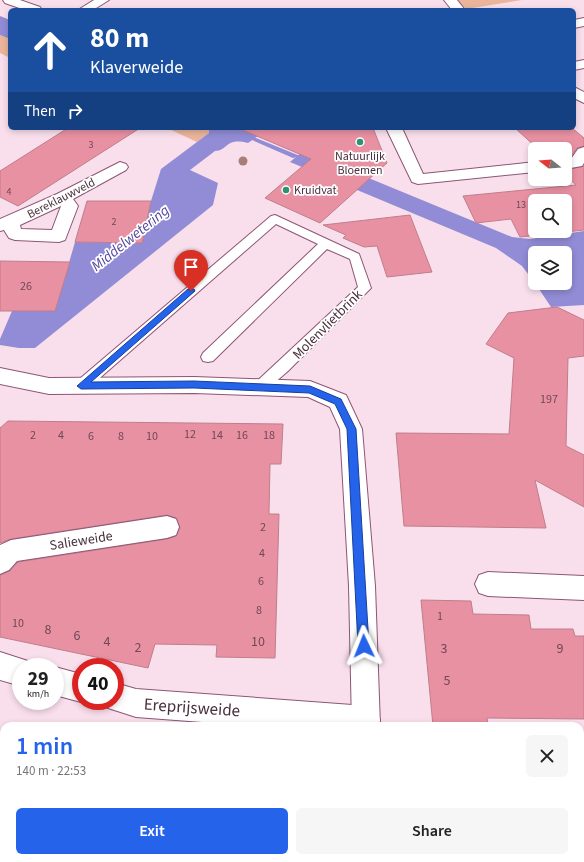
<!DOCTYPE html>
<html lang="en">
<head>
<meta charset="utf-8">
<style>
  body { margin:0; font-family:"Source Sans 3",sans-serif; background:#f6f6f6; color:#222; height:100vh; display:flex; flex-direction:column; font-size:15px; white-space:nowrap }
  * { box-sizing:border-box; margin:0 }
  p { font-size:13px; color:#767676 }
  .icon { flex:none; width:22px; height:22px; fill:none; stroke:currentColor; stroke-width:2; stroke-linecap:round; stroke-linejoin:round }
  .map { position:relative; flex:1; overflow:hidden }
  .drawer { position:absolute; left:0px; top:722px; width:584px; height:140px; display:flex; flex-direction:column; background:#fff; border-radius:12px 12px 0 0; box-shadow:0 2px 6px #0003 }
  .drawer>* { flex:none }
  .banner { position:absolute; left:8px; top:8px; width:568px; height:122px; border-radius:6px; box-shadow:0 2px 6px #0003; background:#1a4fa0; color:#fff; overflow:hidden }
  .needle { width:26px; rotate:287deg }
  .fabs { position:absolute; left:528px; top:142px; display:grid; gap:8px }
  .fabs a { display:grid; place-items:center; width:44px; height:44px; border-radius:6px; background:#fff; box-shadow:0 2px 6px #0003; font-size:20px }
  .speed { position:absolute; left:12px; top:658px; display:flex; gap:8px; font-size:20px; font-weight:700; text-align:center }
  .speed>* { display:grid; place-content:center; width:52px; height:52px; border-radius:50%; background:#fff; box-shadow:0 2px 6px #0003; line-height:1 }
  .speed small { font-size:10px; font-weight:400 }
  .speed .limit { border:6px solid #d22; background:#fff; color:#111 }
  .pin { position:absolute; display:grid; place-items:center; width:34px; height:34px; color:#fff; margin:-41px -17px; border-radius:50% 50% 50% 0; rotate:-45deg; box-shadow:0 0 4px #0007 }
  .pin .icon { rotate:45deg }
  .me { position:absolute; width:44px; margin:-22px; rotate:358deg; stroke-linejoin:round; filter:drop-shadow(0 0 3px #0008) }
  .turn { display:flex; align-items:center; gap:14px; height:84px; padding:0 16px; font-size:18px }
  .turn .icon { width:52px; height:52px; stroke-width:2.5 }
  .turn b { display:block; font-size:28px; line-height:34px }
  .then { display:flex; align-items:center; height:38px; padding:0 16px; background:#0003; gap:8px; font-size:15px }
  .round { display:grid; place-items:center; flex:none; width:42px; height:42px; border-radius:6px; background:#f6f6f6 }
  .headline { display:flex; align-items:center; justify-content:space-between; height:68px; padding:0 16px }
  h1 { font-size:24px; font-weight:600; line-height:30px; color:#2563eb }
  .action { display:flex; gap:8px; margin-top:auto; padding:8px 16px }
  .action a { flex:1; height:46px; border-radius:6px; background:#2563eb; color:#fff; font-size:16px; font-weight:600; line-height:46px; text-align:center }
  .action a+a { background:#f6f6f6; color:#222 }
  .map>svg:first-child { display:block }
  .green { fill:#ebb59b }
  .water { fill:#918cd5 }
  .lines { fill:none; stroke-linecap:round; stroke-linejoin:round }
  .stream { fill:#918cd5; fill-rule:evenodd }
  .building { fill:#e891a3; stroke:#c07d8b; fill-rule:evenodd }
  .lane-casing { stroke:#8d5574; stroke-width:2 }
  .street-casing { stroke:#8d5574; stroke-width:2 }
  .secondary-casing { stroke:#8d5574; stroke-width:2 }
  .lane { fill:#fff; fill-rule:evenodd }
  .street { fill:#fff; fill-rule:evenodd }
  .secondary { fill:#fff; fill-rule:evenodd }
  .tree { fill:#a67f76 }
  .route { fill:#2563eb; stroke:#184099 }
  .poi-dot { fill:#2c9371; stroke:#fff; stroke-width:1.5 }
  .labels { text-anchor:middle; stroke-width:3.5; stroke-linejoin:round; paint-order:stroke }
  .far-number-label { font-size:10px; fill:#714856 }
  .far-poi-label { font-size:12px; fill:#49303d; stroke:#fff }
  .far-street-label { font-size:12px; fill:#49303d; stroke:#fff }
  .number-label { font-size:12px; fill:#714856 }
  .street-label { font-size:14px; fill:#49303d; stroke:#fff }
  .near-number-label { font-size:14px; fill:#714856 }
  .water-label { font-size:15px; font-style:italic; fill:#54479f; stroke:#fff }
  .near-street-label { font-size:17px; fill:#49303d; stroke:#fff }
</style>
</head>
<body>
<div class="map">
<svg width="584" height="862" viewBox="0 0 584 862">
  <rect width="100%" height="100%" fill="#f9dfec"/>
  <g class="green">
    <polygon points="457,0 522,0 466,9"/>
    <polygon points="0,35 10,39 10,58 0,53"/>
    <polygon points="167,128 209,128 209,133 197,142"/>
  </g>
  <g class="water">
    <polygon points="0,16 10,20 10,39 0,35"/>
    <path d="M 209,128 L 238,128 L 258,136 L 248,143 C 225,137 229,150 215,151 L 190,170 L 218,183 L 213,205 L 35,348 L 19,348 L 0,345 L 0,339 L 12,311 L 55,311 L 75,242 L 142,243 L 151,201 L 161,169 L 209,133 Z"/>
    <polygon points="303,151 512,237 530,239 584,231 584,305 551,307 535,283 565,283 565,253 535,253 535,283 522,266 496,248 290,162"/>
  </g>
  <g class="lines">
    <polygon class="stream" points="252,138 256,138 300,156 293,158 252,140"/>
  </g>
  <g class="building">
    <polygon points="68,128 140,128 18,206 0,197 0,171"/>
    <polygon points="238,128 373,128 387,163 320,223 265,198 311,159"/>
    <polygon points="515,128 572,128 584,138 584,146 577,148 570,158 565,158 565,149 538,149"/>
    <path d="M 584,166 L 584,230 L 520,237 L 511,219 L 476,223 L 463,196 L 576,185 L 565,175 L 565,170 ZM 535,201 L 565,201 L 565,231 L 535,231 Z"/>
    <polygon points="87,201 151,201 142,243 75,242"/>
    <polygon points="410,215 432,272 387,277 377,246 364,247 343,238 346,235 323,225"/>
    <polygon points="0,261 70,262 55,311 0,311"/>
    <polygon points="557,307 584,320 584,356 568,358 566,446 584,455 584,507 535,480 546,528 404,526 396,433 509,434 514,358 486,344 508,313"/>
    <polygon points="8,421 283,424 281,464 270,464 269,514 279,514 275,658 216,657 217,645 155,644 148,668 0,637 0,575 10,571 18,562 167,539 176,536 180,528 176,518 167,515 11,539 0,543 0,428"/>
    <polygon points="421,600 471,601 473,614 529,615 531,629 573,629 575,636 584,636 584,719 487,718 488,726 433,726"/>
  </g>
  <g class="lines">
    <g class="lane-casing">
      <polygon id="lane" points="275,215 359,254 371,288 288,371 265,391 260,393 255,391 253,387 255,383 358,287 350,259 327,249 213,361 208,362 203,361 201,357 203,353 318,244 276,224 86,390 81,392 76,390 74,386 76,382 271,216"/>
    </g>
    <g class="street-casing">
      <g id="street">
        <polygon points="584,18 584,26 574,28 574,20"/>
        <polygon points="574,87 584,92 584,103 574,98"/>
        <polygon points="386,128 402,128 423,174 535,162 535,172 418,184 412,182"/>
        <polygon points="584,147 584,163 582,166 565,169 565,159 571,159 578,149"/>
        <path d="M 120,162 L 126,164 L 128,167 L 126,170 L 73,199 L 78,206 L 65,240 L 59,242 L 15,240 L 9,238 L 4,230 L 0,231 L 0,219 L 57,194 ZM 61,206 L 52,230 L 21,229 L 20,225 Z"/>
        <polygon points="167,516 176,519 179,527 176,535 167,538 17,561 9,570 0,574 0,545 11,540"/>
        <polygon points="488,572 584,576 584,600 488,596 479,593 475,584 479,575"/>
        <polygon points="0,652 31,662 33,667 21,667 21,686 0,680"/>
        <polygon points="55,667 81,674 81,701 83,701 81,702 55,695"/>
        <polygon points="115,683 136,689 366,706 376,710 380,720 378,726 255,726 136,717 105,707 103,701 115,701"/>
      </g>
    </g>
    <g class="secondary-casing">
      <g id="secondary">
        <polygon points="3,0 20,0 40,7 42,10 25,10 5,3"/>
        <polygon points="94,0 109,0 93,10 78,10"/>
        <polygon points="444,0 457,0 465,10 452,10"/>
        <polygon points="584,60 584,68 574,70 574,62"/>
        <polygon points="0,368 49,378 194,377 310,381 346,395 362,429 375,586 380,726 352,726 349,586 340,429 330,407 308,397 194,393 49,394 0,384"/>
        <rect x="356" y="858" width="32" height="4"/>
      </g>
    </g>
    <use href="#lane" class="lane"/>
    <use href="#street" class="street"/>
    <use href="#secondary" class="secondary"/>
  </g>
  <circle class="tree" cx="243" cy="161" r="4.5"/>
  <polygon class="route" points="188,289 194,289 195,291 91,382 194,381 310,386 341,399 356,429 369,646 368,650 364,651 360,650 358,646 347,429 335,404 309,393 194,388 81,389 77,386"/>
  <g class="poi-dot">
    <circle cx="360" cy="142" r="4"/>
    <circle cx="286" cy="190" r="4"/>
  </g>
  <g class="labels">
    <g class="far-number-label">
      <text x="91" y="148">3</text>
      <text x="9" y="195">4</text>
      <text x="521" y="208">13</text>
      <text x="114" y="225">2</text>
    </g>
    <g class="far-poi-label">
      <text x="360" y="160">Natuurlijk<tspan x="360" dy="14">Bloemen</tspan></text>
      <text x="294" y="194" text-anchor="start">Kruidvat</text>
    </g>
    <g class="far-street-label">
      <text transform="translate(61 198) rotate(-27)" y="4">Bereklauwveld</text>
    </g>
    <g class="number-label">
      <text x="26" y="290">26</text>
      <text x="549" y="403">197</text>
      <text x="190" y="438">12</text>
      <text x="33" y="439">2</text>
      <text x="61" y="439">4</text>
      <text x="217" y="439">14</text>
      <text x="242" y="439">16</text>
      <text x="269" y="439">18</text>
      <text x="91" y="440">6</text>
      <text x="121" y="440">8</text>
      <text x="152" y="440">10</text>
      <text x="263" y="531">2</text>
      <text x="262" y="557">4</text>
      <text x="261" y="585">6</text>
      <text x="259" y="614">8</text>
      <text x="440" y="620">1</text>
      <text x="18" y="627">10</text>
    </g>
    <g class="street-label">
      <text transform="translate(327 324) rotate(-45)" y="5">Molenvlietbrink</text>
      <text transform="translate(81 540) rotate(-9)" y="5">Salieweide</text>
    </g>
    <g class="near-number-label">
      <text x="48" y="634">8</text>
      <text x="77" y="640">6</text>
      <text x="107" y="646">4</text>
      <text x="258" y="646">10</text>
      <text x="138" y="652">2</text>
      <text x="444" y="653">3</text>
      <text x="560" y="653">9</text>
      <text x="447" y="685">5</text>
    </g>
    <g class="water-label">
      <text transform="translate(130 238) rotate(-39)" y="5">Middelwetering</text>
    </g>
    <g class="near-street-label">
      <text transform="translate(192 707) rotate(4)" y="6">Ereprijsweide</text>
    </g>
  </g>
</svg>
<div class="fabs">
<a><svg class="needle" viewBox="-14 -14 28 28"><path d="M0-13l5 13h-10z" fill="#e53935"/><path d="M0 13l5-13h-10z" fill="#767676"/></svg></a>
<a><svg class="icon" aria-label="search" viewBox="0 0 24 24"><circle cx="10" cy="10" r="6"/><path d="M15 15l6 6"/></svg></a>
<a><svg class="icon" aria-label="layers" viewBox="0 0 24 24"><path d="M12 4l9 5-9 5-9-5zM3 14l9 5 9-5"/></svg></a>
</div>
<div class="speed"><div>29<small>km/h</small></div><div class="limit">40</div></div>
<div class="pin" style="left:191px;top:291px;background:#d93025"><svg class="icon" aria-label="arrive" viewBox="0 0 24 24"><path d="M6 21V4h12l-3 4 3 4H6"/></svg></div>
<svg class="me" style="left:364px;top:646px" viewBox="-20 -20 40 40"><path d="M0-17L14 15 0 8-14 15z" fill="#2563eb" stroke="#fff" stroke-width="4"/></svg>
<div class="banner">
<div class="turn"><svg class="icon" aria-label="ahead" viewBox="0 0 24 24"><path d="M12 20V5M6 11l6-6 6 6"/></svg><div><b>80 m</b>Klaverweide</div></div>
<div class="then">Then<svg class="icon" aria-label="right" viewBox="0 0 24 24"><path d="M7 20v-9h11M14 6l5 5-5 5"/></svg></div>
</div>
<section class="drawer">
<div class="headline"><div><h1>1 min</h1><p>140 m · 22:53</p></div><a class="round"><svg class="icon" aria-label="close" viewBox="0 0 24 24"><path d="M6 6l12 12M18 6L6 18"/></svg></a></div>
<div class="action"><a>Exit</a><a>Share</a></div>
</section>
</div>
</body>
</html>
